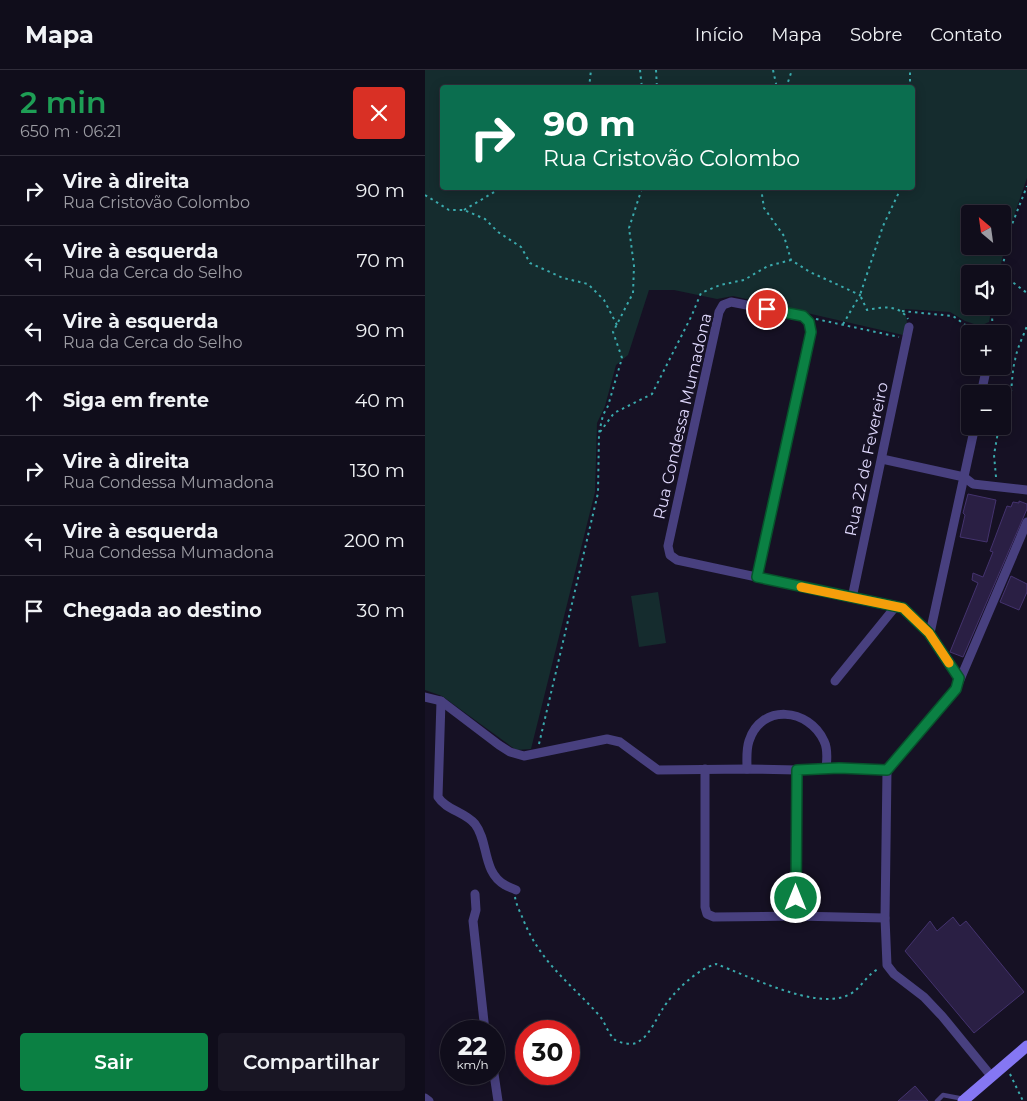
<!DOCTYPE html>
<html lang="pt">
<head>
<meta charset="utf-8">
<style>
  body { margin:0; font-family:Montserrat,sans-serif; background:#191624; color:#f1f3f6; height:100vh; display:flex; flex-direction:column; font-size:19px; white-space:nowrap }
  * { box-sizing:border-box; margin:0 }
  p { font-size:16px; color:#9c9ca3 }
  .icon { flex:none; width:28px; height:28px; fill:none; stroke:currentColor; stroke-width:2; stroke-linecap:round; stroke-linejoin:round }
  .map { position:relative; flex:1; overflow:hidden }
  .side { display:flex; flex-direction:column; background:#100d1b; width:425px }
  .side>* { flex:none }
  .hud { position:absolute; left:15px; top:15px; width:475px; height:105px; border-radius:5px; box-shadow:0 2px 12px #0003,0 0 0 1px #302d3a; background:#0b6e4f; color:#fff; overflow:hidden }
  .needle { width:32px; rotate:331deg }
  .fabs { position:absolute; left:536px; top:135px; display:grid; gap:10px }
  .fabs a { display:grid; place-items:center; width:50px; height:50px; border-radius:5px; background:#100d1b; box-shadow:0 2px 12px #0003,0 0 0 1px #302d3a; font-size:25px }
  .speed { position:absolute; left:15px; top:950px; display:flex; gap:10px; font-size:25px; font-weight:700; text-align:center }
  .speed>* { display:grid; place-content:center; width:65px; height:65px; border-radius:50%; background:#100d1b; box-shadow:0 2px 12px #0003,0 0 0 1px #302d3a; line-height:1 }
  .speed small { font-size:12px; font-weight:400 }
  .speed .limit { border:8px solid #d22; background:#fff; color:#111 }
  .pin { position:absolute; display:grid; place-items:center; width:42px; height:42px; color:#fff; margin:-21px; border:2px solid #fff; border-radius:50%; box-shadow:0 1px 5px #0007 }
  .me { position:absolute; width:55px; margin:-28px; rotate:0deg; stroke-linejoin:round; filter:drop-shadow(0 0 4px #0008) }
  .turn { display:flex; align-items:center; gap:18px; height:105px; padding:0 20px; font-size:22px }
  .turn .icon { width:65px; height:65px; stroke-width:2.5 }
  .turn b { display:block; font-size:35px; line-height:42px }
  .round { display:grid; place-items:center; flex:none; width:52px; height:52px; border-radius:5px; background:#191624 }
  .headline { display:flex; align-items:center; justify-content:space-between; height:85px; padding:0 20px }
  h1 { font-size:30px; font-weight:600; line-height:38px; color:#1e9e55 }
  .cta { display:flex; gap:10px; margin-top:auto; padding:10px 20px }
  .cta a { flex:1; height:58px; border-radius:5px; background:#0b8043; color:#fff; font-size:20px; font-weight:600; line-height:58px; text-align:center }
  .cta a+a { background:#191624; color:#f1f3f6 }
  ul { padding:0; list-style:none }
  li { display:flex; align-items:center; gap:15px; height:70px; padding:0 20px; border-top:1px solid #302d3a }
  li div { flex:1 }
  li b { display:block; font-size:19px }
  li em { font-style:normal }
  header { display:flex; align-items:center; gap:30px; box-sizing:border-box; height:70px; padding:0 25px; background:#100d1b; border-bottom:1px solid #302d3a }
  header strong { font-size:24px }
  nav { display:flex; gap:28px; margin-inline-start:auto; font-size:18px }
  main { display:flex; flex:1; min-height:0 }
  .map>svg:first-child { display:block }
  .green { fill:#152c2e; fill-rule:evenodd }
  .building { fill:#2a1f44; stroke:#44336e }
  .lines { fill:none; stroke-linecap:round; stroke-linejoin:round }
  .path { stroke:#3aaaad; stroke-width:2; stroke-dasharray:2.5 4; stroke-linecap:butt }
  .service { stroke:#48407f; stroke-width:4.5 }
  .minor { stroke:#48407f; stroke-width:9 }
  .secondary { stroke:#8577f3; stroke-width:11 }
  .route-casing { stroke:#07532c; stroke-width:12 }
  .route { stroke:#0b8043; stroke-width:9 }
  .slow { stroke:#f59e0b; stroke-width:9 }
  .labels { text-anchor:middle; stroke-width:5; stroke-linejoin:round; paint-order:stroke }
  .street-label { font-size:16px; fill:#dfd8fc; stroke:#161124 }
</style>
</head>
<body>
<header>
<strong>Mapa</strong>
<nav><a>Início</a><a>Mapa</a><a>Sobre</a><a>Contato</a></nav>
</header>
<main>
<section class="side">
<div class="headline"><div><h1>2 min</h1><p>650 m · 06:21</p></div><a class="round" style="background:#d93025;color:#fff"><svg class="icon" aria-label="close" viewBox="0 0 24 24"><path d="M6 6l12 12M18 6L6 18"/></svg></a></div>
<ul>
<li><svg class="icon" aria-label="right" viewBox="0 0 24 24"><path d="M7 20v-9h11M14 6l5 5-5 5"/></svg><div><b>Vire à direita</b><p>Rua Cristovão Colombo</p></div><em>90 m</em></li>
<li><svg class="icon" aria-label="left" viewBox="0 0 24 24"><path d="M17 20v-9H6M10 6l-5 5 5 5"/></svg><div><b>Vire à esquerda</b><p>Rua da Cerca do Selho</p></div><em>70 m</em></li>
<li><svg class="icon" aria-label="left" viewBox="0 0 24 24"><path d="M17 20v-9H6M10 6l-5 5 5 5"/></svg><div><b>Vire à esquerda</b><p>Rua da Cerca do Selho</p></div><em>90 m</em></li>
<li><svg class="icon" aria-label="ahead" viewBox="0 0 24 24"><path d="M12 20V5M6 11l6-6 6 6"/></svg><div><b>Siga em frente</b></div><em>40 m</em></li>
<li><svg class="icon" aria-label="right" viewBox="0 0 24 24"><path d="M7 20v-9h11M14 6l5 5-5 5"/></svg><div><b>Vire à direita</b><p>Rua Condessa Mumadona</p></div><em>130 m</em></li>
<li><svg class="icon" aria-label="left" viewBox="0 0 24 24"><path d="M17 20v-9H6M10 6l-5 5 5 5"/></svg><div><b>Vire à esquerda</b><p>Rua Condessa Mumadona</p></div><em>200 m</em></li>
<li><svg class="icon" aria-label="arrive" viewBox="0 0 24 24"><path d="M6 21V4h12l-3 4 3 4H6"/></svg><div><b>Chegada ao destino</b></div><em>30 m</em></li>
</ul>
<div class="cta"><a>Sair</a><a>Compartilhar</a></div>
</section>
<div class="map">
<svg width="602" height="1031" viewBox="0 0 602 1031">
  <rect width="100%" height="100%" fill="#161124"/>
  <g class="green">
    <path d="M 0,0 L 602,0 L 602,108 L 582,166 L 574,204 L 545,204 L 545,236 L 567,236 L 564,252 L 555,256 L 540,251 L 525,242 L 480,239 L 482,253 L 478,265 L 308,226 L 292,229 L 249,220 L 224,220 L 203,285 L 191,295 L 180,336 L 172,353 L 170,422 L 106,679 L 91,680 L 17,626 L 0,620 ZM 18,18 L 488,18 L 488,118 L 18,118 ZM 545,144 L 578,144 L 578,176 L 545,176 Z"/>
    <polygon points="233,522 241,573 214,577 206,526"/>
  </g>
  <g class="building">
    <polygon points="543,424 571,430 562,472 535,467 540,445 538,443"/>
    <polygon points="594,431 602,434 602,439 538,587 525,582 553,513 547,510 548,503 558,507 568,482 565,481 582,436 586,437 588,432 594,433"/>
    <polygon points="586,506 602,514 602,522 594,540 575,532"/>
    <polygon points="528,847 535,856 541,851 599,922 549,963 480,881 505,851 512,861"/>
    <polygon points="490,1016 503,1031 473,1031"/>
  </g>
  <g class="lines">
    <g class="path">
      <polyline points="215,0 217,18"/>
      <polyline points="231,0 232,18"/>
      <polyline points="348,0 352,18"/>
      <polyline points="164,18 166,0"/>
      <polyline points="361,18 367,0"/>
      <polyline points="485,18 485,0"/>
      <polyline points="336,118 339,138 359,166 366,190 385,202 435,225 417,256"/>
      <path d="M 476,118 L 458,156 L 435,225 L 442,240 C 457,237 474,234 483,249"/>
      <polyline points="0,125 24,140 39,140 60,149 73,162 96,177 105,193 138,208 163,214 179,230 192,255"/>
      <polyline points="39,140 76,118"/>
      <polyline points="576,204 586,157 602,116"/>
      <polyline points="578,205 602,223"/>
      <polyline points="477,241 528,246 543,257 568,261"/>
      <polyline points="391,249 474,267"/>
      <polyline points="568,264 567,246 569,236"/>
      <path d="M 578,347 C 589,329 585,310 590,290 C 592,278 598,267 602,256"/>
      <polyline points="175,362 189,343 227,324 267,245 276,223 295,215 319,210 343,196 366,190"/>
      <polyline points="571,407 569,385 574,356"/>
      <polyline points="114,674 173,423 174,363 178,345 183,336 197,288 188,262 208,223 209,196 204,158 217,118"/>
      <path d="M 90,827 C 91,834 95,842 98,849 C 115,892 143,911 173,944 C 180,951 182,962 189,969 C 193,973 206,975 211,973 C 224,967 230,951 237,940 C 247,923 272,899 291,894 C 324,906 388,939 421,926 C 435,921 441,905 453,899"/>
      <polyline points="585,1004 598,1031"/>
    </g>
    <polyline class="service" points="512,1031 518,1025 539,1029"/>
    <g class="minor">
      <polyline points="556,324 562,296"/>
      <polyline points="457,389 539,407 548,414 602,420"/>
      <polyline points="332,507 386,262 384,252 378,246 306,232 298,235 294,242 243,476 245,485 252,490 477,538 505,563 534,608"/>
      <polyline points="427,528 484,257"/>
      <polyline points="505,563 550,356"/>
      <polyline points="410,611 471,536"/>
      <polyline points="0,627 16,631 74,675 85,682 99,686 182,669 195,672 233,700 322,699 372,700 414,698 462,700"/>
      <path d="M 16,631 L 13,727 C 21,740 40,742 50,754 C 64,772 57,802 80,815 C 83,817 87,818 91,820"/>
      <polyline points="280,699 280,837 282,844 289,847 371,846 460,848"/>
      <path d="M 322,699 C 322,689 321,680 324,671 C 336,633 384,638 399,671 C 403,679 402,690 401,698"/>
      <polyline points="462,700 460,848 462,895 469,904 499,927 517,946 567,1007"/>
      <polyline points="462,700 531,619 602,452"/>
      <polyline points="50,824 51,840 48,851 60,961"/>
      <polyline points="371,846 372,700"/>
      <polyline points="69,1004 73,1031"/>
      <polyline points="0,1028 4,1031"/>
    </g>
    <polyline class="secondary" points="538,1031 602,976"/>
  </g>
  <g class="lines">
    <g class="route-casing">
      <polyline id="route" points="342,239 378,246 384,252 386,262 332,507 478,538 504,563 534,608 531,619 462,700 414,698 372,700 371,828"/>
    </g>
    <use href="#route" class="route"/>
    <polyline class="slow" points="376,517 478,538 504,563 524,593"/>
  </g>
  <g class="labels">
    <g class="street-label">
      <text transform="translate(257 346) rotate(-77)" y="6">Rua Condessa Mumadona</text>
      <text transform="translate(441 389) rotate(-78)" y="6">Rua 22 de Fevereiro</text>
    </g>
  </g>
</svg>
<div class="fabs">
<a><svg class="needle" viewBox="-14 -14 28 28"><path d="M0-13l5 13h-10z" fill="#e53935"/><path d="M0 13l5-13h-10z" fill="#9c9ca3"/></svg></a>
<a><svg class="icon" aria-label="sound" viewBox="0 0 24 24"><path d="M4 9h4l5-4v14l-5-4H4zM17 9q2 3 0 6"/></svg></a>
<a>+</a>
<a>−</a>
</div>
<div class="speed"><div>22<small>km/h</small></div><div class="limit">30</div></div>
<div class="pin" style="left:342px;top:239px;background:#d93025"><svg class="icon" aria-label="arrive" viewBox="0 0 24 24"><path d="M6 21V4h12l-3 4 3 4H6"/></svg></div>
<svg class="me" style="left:371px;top:828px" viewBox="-20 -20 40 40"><circle r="17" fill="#0b8043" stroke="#fff" stroke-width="3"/><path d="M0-11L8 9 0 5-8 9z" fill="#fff"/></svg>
<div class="hud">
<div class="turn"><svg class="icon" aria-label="right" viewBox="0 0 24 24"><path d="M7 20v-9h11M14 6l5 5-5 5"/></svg><div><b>90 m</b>Rua Cristovão Colombo</div></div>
</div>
</div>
</main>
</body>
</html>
